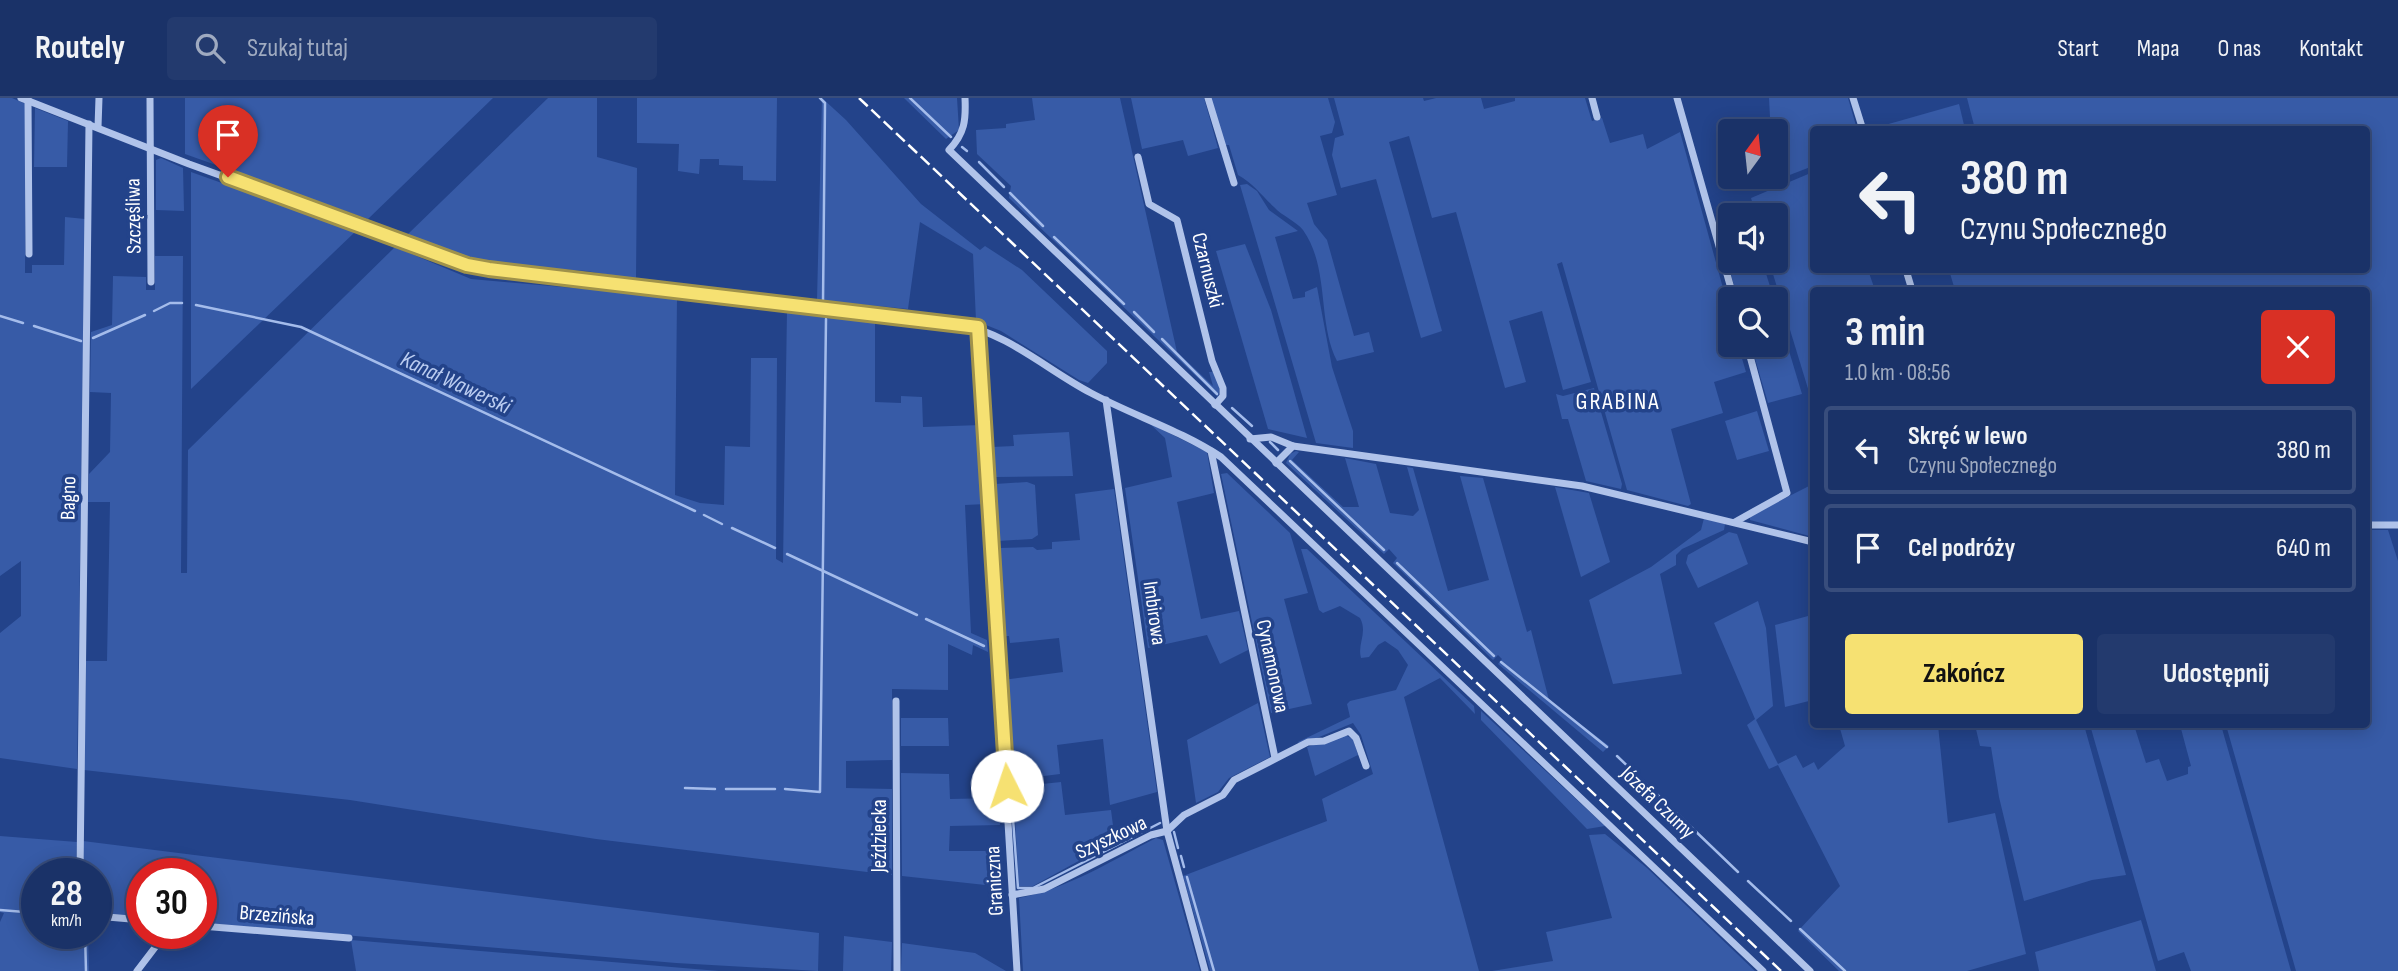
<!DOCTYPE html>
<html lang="pl">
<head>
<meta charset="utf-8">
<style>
  body { margin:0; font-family:"Sofia Sans Condensed",sans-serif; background:#233a6e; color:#f1f3f6; height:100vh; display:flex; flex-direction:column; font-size:26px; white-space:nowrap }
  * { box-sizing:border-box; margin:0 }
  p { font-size:23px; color:#9faac0 }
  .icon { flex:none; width:38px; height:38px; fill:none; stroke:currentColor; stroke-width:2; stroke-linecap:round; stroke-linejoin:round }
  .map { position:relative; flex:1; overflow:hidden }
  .panel { position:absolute; left:1810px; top:189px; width:560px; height:441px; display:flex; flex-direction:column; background:#1a3268; border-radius:7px; box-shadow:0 4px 18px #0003,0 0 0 2px #384d7c }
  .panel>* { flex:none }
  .hud { position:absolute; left:1810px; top:28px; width:560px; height:147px; border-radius:7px; box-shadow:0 4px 18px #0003,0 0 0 2px #384d7c; background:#1a3268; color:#f1f3f6; overflow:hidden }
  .needle { width:46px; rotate:15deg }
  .fabs { position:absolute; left:1718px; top:21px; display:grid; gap:14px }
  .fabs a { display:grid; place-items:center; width:70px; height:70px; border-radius:7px; background:#1a3268; box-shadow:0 4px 18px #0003,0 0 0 2px #384d7c; font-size:35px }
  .speed { position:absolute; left:21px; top:760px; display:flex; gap:14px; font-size:35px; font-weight:700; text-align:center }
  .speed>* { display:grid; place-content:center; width:91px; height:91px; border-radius:50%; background:#1a3268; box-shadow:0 4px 18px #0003,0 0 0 2px #384d7c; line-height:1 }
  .speed small { font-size:18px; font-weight:400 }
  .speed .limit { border:10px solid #d22; background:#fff; color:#111 }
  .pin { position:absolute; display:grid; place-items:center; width:60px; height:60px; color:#fff; margin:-72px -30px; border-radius:50% 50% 50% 0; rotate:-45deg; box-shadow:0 0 7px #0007 }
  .pin .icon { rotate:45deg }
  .me { position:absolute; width:77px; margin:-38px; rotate:356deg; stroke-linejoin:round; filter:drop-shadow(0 0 5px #0008) }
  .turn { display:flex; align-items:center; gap:24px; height:147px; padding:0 35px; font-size:32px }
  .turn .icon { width:91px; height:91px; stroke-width:2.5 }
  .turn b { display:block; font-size:49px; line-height:60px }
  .round { display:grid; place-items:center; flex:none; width:74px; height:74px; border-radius:7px; background:#233a6e }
  .headline { display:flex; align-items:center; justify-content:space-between; height:119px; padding:0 35px }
  h1 { font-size:42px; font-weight:700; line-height:52px }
  .button { display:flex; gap:14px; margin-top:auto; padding:14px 35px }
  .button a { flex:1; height:80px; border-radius:7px; background:#f6e172; color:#111; font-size:28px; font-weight:700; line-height:80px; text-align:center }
  .button a+a { background:#233a6e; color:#f1f3f6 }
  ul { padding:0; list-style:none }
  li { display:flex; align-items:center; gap:21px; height:88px; margin:0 14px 10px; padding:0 21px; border:4px solid #384d7c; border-radius:7px }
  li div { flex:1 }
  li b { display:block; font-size:26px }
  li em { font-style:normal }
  header { display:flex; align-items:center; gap:42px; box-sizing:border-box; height:98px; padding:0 35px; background:#1a3268; border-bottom:2px solid #384d7c }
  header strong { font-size:33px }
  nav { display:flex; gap:38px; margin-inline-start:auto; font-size:24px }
  .search { width:490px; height:63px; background:#233a6e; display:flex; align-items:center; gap:18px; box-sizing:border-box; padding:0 24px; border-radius:7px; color:#9faac0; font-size:26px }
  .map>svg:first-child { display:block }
  .green { fill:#375ba7 }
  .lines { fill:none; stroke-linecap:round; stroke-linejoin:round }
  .stream { stroke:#a4bceb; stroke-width:2.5 }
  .minor { stroke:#b0c3ea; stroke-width:7 }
  .rail { stroke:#fff; stroke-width:2.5; stroke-dasharray:12 5; stroke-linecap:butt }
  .route-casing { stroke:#a0924a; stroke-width:18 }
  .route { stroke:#f6e172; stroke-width:12 }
  .labels { text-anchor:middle; stroke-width:7; stroke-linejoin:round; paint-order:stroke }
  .street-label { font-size:21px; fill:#fff; stroke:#23438a }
  .water-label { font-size:23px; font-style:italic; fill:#bbcdf1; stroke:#23438a }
  .quarter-label { font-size:24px; letter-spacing:2px; fill:#fff; stroke:#23438a }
</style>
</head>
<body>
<header>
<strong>Routely</strong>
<div class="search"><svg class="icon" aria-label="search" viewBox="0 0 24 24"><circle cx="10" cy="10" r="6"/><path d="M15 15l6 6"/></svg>Szukaj tutaj</div>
<nav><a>Start</a><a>Mapa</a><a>O nas</a><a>Kontakt</a></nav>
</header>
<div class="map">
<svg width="2398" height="873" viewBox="0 0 2398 873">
  <rect width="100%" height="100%" fill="#23438a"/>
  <g class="green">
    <polygon points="0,0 12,0 26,6 25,175 32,175 32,167 64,167 65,119 85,121 77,671 0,660 0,535 21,518 21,463 0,478"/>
    <polygon points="185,0 493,0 368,121 185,56"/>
    <polygon points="548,0 597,0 597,59 637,70 636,181 586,173 478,165 407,137"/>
    <polygon points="637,0 777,0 776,83 743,82 743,68 719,67 719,61 700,61 699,76 678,73 679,46 637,45"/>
    <polygon points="822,0 846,22 921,106 980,152 985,148 1022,172 1107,253 1107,265 1088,285 1079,282 1001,233 976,223 973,156 920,124 908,211 817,202"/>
    <polygon points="904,0 957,0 959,32 946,41"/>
    <polygon points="1032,0 1120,0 1177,254 1213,288 1209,274 1213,274 1220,288 1218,299 1009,100 1011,88 977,56 976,32 1006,30 1006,26 1035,22"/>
    <polygon points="1131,0 1204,0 1218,50 1188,58 1183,42 1142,51"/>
    <path d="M 1210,0 L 1328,0 L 1335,24 L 1332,35 L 1320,38 L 1337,97 L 1307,105 L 1314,126 L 1327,142 L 1354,238 L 1369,234 L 1374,254 L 1337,263 C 1317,224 1330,170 1303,132 C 1296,123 1282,118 1274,109 C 1261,97 1254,86 1238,77 L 1229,47 L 1224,47 Z"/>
    <polygon points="1334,0 1423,0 1424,3 1436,0 1481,0 1484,11 1515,3 1515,0 1585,0 1592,23 1602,20 1610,45 1643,36 1647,51 1680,34 1731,219 1731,247 1738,247 1746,274 1714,284 1723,315 1671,331 1691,406 1688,408 1627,392 1562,164 1557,166 1591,284 1563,292 1542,213 1509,223 1526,284 1505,290 1456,114 1432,120 1409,38 1389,44 1442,233 1421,240 1376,81 1341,90 1332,57 1335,40 1344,37"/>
    <polygon points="1769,0 1848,0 1857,31 1813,32 1813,68 1748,93 1744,79 1776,79 1776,33 1731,33 1737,25 1770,19"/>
    <polygon points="1967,0 2398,0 2398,424 2366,424 2366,192 1955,192 1949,172 2366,172 2366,32 1975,31"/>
    <polygon points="1959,6 1965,31 1871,31"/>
    <polygon points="35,10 68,23 67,69 34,69"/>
    <polygon points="161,60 183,70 184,113 156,112 156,62"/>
    <polygon points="191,74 356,133 191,291"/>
    <polygon points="1813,74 1813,172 1868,172 1875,192 1813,192 1813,307 1769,163 1776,163 1776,117 1756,117 1751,100"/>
    <polygon points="1247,86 1257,93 1269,112 1298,133 1275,139 1293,201 1305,199 1305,194 1317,189 1332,269 1353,333 1353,350 1316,345 1240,87"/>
    <polygon points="1731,142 1731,163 1762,163 1774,201 1738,201 1722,146"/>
    <polygon points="1245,146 1271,212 1307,340 1268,331 1216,153"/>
    <polygon points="395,149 471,181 677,199 675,397 700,405 724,407 725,348 750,349 751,260 777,260 776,461 783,465 787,213 875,222 875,304 901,305 901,298 922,299 923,329 981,327 986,406 965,407 971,535 987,542 988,554 973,547 972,557 948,546 948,592 892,591 892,662 846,663 846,690 892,691 892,777 596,741 350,702 84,672 86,563 107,563 110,404 88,404 89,376 110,354 111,295 90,294 91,234 112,227 113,178 146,179 146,192 155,192 155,158 183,158 181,475 187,475 188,352"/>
    <polygon points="1776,210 1802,296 1768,305 1751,247 1776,247"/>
    <polygon points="1594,290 1622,386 1621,391 1586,383 1568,321 1562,321 1556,296 1563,298"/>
    <polygon points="1757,313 1769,353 1737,362 1725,323"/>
    <polygon points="1149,325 1207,354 1214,395 1177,404 1201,521 1239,513 1248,552 1220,566 1207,537 1148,550 1125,390 1172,379 1165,340"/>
    <polygon points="1069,334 1073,378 995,379 990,375 989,344 992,349 1014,348 1013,337"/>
    <polygon points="1296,353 1299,354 1292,362 1343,409 1359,409 1345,360 1376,366 1390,415 1413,418 1419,412 1407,369 1413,370 1448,493 1489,482 1460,378 1483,380 1527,534 1531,532 1549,602 1609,648 1603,654 1498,566 1502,561 1498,557 1493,562 1393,465 1397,460 1389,451 1384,456 1286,365 1290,356"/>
    <polygon points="1227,375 1290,435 1308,495 1284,501 1312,606 1271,615 1221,376"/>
    <polygon points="1027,384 1035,387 1038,437 1032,441 998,443 994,440 992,390 995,386"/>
    <polygon points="1813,386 1813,439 1750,422 1750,418"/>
    <polygon points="1555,389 1589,395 1610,464 1581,479"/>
    <polygon points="1114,391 1157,694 1110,707 1103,641 1057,647 1060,676 1012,682 1003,582 1063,574 1059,540 1010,545 1009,538 1000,538 995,454 999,450 1033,449 1037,452 1052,451 1052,444 1080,442 1075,396"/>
    <polygon points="1704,420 1725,426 1724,432 1682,451 1676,457 1676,467 1660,476 1682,576 1613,586 1589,502 1651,469 1701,432"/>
    <polygon points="2366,432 2388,432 2398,463 2398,873 2296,873 2226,627 2366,626"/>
    <polygon points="1729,434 1737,436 1748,466 1698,490 1686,465 1688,457"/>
    <path d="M 1301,451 L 1307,451 L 1474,608 L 1475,616 L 1440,580 L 1404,599 L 1479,873 L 1210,873 L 1183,778 L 1327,723 L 1322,701 L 1373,676 L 1361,637 L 1353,625 L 1300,647 L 1298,644 L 1350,619 L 1347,606 L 1350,603 L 1396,592 L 1408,567 L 1398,552 L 1385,543 L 1378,547 L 1369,559 L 1361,560 C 1357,546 1368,535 1360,520 L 1340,508 L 1323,515 L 1319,512 Z"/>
    <polygon points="1758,503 1766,530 1773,608 1756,622 1778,666 1796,657 1803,670 1814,664 1818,672 1845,648 1839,627 1938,627 1948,725 1995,715 2026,856 1967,873 1839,873 1798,833 1840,788 1778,667 1769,671 1747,627 1755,621 1714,525"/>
    <polygon points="1808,518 1813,527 1813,602 1785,609 1775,527"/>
    <polygon points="1258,605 1270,659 1229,680 1218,694 1196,705 1187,642"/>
    <polygon points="1481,613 1605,728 1587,731 1481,622"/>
    <polygon points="901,620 948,620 949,648 901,648"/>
    <polygon points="1975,627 2084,627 2126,777 2092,782 2024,803 1999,699 1991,649 1980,648"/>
    <polygon points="2090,627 2134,627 2146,665 2159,661 2167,683 2188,676 2188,669 2191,668 2180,627 2221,627 2291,873 2191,873 2184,854 2158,863"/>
    <polygon points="1345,637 1353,641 1358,657 1315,678 1307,649"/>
    <polygon points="901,675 949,676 950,701 998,700 1000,727 950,728 949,753 1002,753 1004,789 902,778"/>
    <polygon points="1061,684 1065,717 1111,712 1115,743 1033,788 1019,788 1013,689"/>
    <polygon points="1605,736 1647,770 1755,873 1492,873 1553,863 1546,834 1612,820 1589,737"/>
    <polygon points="0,738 77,744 76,775 37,775 37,812 23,812 18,815 37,816 37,835 88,835 89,873 0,873 0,824 4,815 0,814"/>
    <path d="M 1156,740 L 1163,742 L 1200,873 L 1023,873 L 1019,800 C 1067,791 1113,762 1156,740 Z"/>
    <polygon points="83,743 819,835 818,873 676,865 201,825 201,775 142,775 142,820 96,816 96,775 83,775"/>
    <polygon points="2141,822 2156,873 2039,873 2035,854"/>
    <polygon points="844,838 892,844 891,873 843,873"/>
    <polygon points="351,842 719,873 356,873"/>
    <polygon points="902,845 975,855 1006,873 901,873"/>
  </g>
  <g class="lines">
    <g class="stream">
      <polyline points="820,0 825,5 823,204"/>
      <polyline points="910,0 951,39"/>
      <polyline points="962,49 967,53"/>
      <polyline points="979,64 1004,89"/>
      <polyline points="1010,95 1043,128"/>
      <polyline points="1054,139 1124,206"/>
      <polyline points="196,207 301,229 695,413"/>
      <polyline points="154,213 170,205 182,205"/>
      <polyline points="1134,214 1154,234"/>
      <polyline points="0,218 23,225"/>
      <polyline points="34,228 81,243"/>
      <polyline points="93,240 145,217"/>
      <polyline points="1162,241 1217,296"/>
      <polyline points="1232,310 1252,328"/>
      <polyline points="1270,344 1278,352"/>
      <polyline points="1290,363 1384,452"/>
      <polyline points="704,417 722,426"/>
      <polyline points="732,430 775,450"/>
      <polyline points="787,456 917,517"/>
      <polyline points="1397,465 1494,558"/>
      <polyline points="926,521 984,548"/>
      <polyline points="1501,564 1607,649"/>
      <polyline points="1617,658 1738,774"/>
      <polyline points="1008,666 1010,680"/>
      <polyline points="685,690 715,691"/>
      <polyline points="726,691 775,691"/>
      <polyline points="785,691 820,694 826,221"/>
      <polyline points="1011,693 1018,790 1033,790 1160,725"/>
      <polyline points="1174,734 1178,750"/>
      <polyline points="1181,758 1184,769"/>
      <polyline points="1187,779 1214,873"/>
      <polyline points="1748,783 1791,823"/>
      <polyline points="0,812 37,815"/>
      <polyline points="1800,831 1845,873"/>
      <polyline points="85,835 86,873"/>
    </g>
    <g class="minor">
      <path d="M 21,0 L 189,66 L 467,167 L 958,226 C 1008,235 1047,272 1091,295 C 1134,318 1180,332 1221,359 L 1763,873"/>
      <polyline points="150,0 151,184"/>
      <path d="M 965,0 C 966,22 965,35 949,52 L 1810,873"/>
      <polyline points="1208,0 1234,85"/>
      <polyline points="1592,0 1597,19"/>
      <polyline points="1677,0 1734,201"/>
      <polyline points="1853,0 1863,32"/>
      <polyline points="28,1 29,156"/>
      <polyline points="98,29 99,0"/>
      <polyline points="1138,59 1149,106 1177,122 1212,263 1223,290 1223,298 1215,307"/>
      <polyline points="1906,172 1912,192"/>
      <polyline points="978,229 1017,873"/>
      <polyline points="1106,302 1167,733"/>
      <polyline points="1250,341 1271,339 1293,348"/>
      <polyline points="1211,353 1275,660"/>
      <polyline points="1276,365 1293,348 1582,388 1813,444"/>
      <polyline points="1735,424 1787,395 1747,247"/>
      <polyline points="2366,427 2398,427"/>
      <polyline points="896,603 897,873"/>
      <polyline points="1167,733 1184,717 1223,697 1234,682 1308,644 1324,643 1349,633 1356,640 1366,668"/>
      <polyline points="80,775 89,26"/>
      <polyline points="1012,797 1044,791 1151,737 1167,733 1205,873"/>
      <polyline points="96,818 142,822"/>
      <polyline points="201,828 349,840"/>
      <polyline points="137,873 166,835"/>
    </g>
    <polyline class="rail" points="859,0 1781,873"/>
  </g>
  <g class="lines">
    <g class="route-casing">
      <polyline id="route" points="228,79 467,167 489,171 978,229 1007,688"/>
    </g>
    <use href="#route" class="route"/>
  </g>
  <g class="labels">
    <g class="street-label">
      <text transform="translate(133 118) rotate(-91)" y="7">Szczęśliwa</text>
      <text transform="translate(1208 172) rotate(76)" y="7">Czarnuszki</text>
      <text transform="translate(68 400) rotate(-89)" y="7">Bagno</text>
      <text transform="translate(1155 515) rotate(82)" y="7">Imbirowa</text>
      <text transform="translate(1273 568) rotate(78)" y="7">Cynamonowa</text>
      <text transform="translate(1658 704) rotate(44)" y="7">Józefa Czumy</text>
      <text transform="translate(879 738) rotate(-90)" y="7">Jeździecka</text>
      <text transform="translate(1111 739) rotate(-25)" y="7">Szyszkowa</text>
      <text transform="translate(994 783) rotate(-93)" y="7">Graniczna</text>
      <text transform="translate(277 817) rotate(5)" y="7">Brzezińska</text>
    </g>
    <g class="water-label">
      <text transform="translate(456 284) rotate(25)" y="8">Kanał Wawerski</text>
    </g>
    <g class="quarter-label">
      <text x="1618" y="311">GRABINA</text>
    </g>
  </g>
</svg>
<div class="fabs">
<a><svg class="needle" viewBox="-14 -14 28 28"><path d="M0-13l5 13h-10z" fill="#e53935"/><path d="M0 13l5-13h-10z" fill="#9faac0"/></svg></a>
<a><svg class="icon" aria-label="sound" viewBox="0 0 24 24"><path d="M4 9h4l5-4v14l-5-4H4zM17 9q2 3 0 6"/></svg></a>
<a><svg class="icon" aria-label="search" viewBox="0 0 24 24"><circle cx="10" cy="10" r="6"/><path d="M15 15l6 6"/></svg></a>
</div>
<div class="speed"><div>28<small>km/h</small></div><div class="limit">30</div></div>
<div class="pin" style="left:228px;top:79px;background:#d93025"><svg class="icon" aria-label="arrive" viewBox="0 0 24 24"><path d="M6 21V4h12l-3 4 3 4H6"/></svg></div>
<svg class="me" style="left:1007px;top:688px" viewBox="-20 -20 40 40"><circle r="19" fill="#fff"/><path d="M0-13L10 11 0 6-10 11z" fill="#f6e172"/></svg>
<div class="hud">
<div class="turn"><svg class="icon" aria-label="left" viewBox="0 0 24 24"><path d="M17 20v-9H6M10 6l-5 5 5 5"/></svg><div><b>380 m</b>Czynu Społecznego</div></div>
</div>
<section class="panel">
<div class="headline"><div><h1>3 min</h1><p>1.0 km · 08:56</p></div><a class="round" style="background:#d93025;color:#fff"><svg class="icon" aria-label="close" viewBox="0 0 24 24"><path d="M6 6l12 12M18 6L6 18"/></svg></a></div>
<ul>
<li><svg class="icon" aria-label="left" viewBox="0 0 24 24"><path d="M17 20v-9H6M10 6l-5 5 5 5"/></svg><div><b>Skręć w lewo</b><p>Czynu Społecznego</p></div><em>380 m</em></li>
<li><svg class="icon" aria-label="arrive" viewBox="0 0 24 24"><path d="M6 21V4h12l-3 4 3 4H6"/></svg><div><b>Cel podróży</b></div><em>640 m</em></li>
</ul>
<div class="button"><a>Zakończ</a><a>Udostępnij</a></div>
</section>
</div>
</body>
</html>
